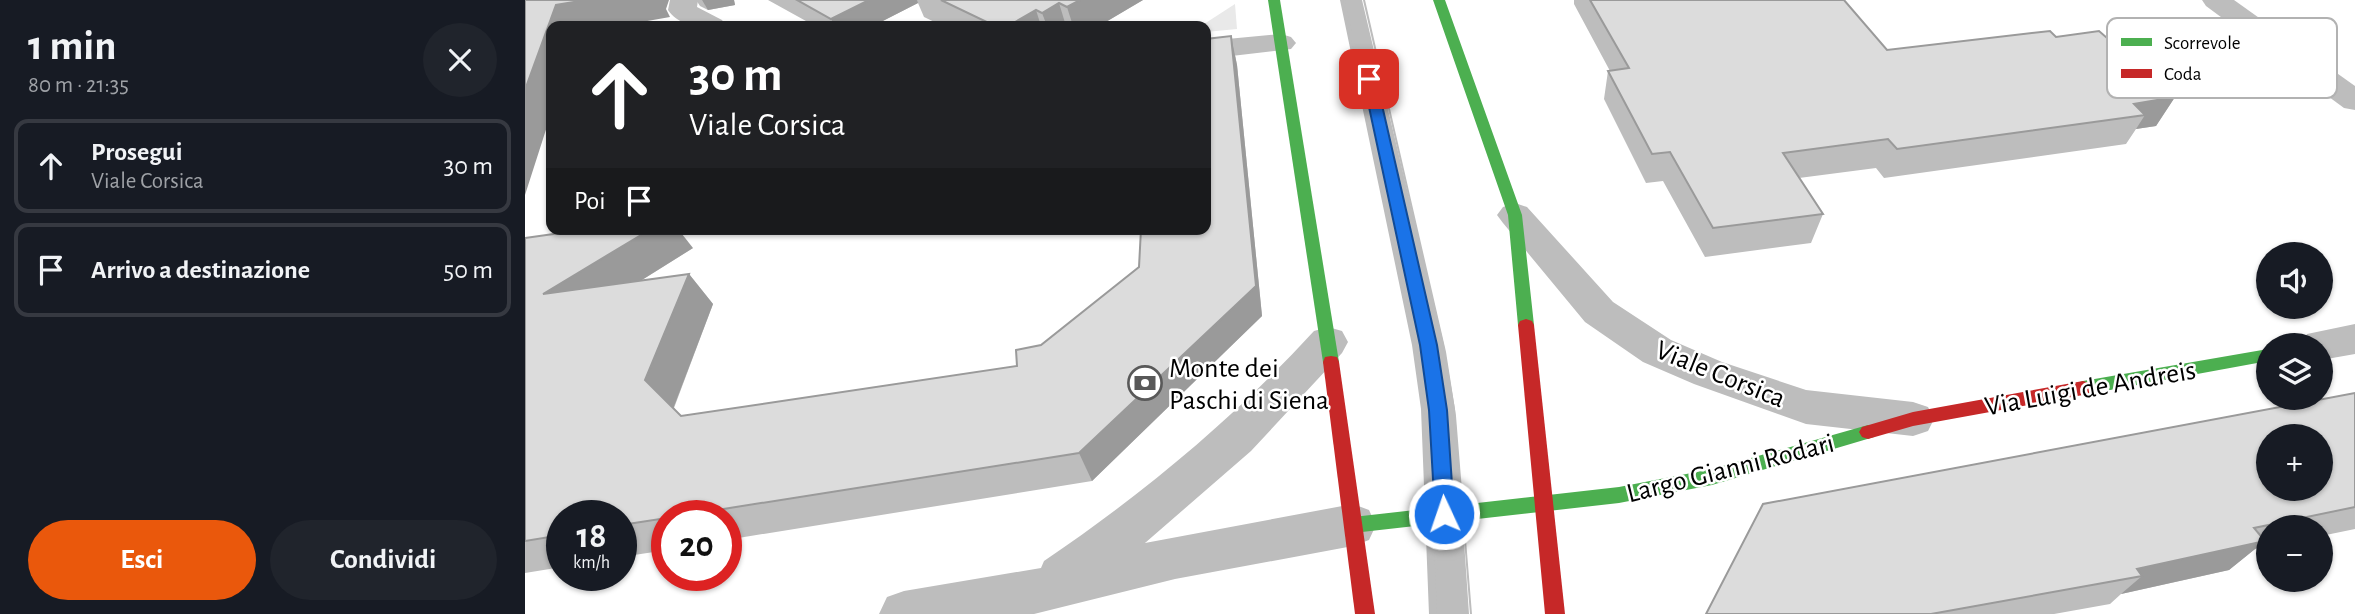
<!DOCTYPE html>
<html lang="it">
<head>
<meta charset="utf-8">
<style>
  body { margin:0; font-family:"Alegreya Sans",sans-serif; background:#20242c; color:#f1f3f6; height:100vh; display:flex; flex-direction:column; font-size:26px; white-space:nowrap }
  * { box-sizing:border-box; margin:0 }
  p { font-size:23px; color:#9ea1a6 }
  .icon { flex:none; width:38px; height:38px; fill:none; stroke:currentColor; stroke-width:2; stroke-linecap:round; stroke-linejoin:round }
  .map { position:relative; flex:1; overflow:hidden }
  .drawer { display:flex; flex-direction:column; background:#171b24; width:525px }
  .drawer>* { flex:none }
  .guide { position:absolute; left:21px; top:21px; width:665px; height:214px; border-radius:14px; box-shadow:0 2px 5px #0004; background:#202124; color:#fff; overflow:hidden }
  .controls { position:absolute; left:1731px; top:242px; display:grid; gap:14px }
  .controls a { display:grid; place-items:center; width:77px; height:77px; border-radius:50%; background:#171b24; box-shadow:0 2px 5px #0004; font-size:35px }
  .speed { position:absolute; left:21px; top:500px; display:flex; gap:14px; font-size:35px; font-weight:700; text-align:center }
  .speed>* { display:grid; place-content:center; width:91px; height:91px; border-radius:50%; background:#171b24; box-shadow:0 2px 5px #0004; line-height:1 }
  .speed small { font-size:18px; font-weight:400 }
  .speed .limit { border:10px solid #d22; background:#fff; color:#111 }
  .pin { position:absolute; display:grid; place-items:center; width:60px; height:60px; color:#fff; margin:-30px; border-radius:14px; box-shadow:0 4px 10px #0006 }
  .me { position:absolute; width:77px; margin:-38px; rotate:357deg; stroke-linejoin:round; filter:drop-shadow(0 0 5px #0008) }
  .turn { display:flex; align-items:center; gap:24px; height:147px; padding:0 28px; font-size:32px }
  .turn .icon { width:91px; height:91px; stroke-width:2.5 }
  .turn b { display:block; font-size:49px; line-height:60px }
  .then { display:flex; align-items:center; height:66px; padding:0 28px; background:#0003; gap:14px; font-size:26px }
  .round { display:grid; place-items:center; flex:none; width:74px; height:74px; border-radius:37px; background:#20242c }
  .headline { display:flex; align-items:center; justify-content:space-between; height:119px; padding:0 28px }
  h1 { font-size:42px; font-weight:700; line-height:52px }
  .primary-button { display:flex; gap:14px; margin-top:auto; padding:14px 28px }
  .primary-button a { flex:1; height:80px; border-radius:42px; background:#ea580c; color:#fff; font-size:28px; font-weight:700; line-height:80px; text-align:center }
  .primary-button a+a { background:#20242c; color:#f1f3f6 }
  ul { padding:0; list-style:none }
  li { display:flex; align-items:center; gap:21px; height:94px; margin:0 14px 10px; padding:0 14px; border:4px solid #363941; border-radius:14px }
  li div { flex:1 }
  li b { display:block; font-size:26px }
  li em { font-style:normal }
  main { display:flex; flex:1; min-height:0 }
  .map>svg:first-child { display:block }
  .green { fill:#e9e9e9 }
  .lines { fill:none; stroke-linecap:round; stroke-linejoin:round }
  .lane { fill:#bdbdbd; fill-rule:evenodd }
  .street { fill:#bdbdbd; fill-rule:evenodd }
  .fast { fill:#4caf50; fill-rule:evenodd }
  .jam { fill:#c62828; fill-rule:evenodd }
  .tram { stroke:#bdbdbd; stroke-width:2 }
  .wall { fill:#bdbdbd }
  .shaded-wall { fill:#9a9a9a }
  .building { fill:#dcdcdc; stroke:#9a9a9a; stroke-width:2; fill-rule:evenodd }
  .route { fill:#1a73e8; stroke:#114b97; stroke-width:2 }
  .labels { text-anchor:middle; stroke-width:5; stroke-linejoin:round; paint-order:stroke }
  .poi-label { font-size:28px; fill:#000; stroke:#fff; text-anchor:start }
  .street-label { font-size:28px; fill:#000; stroke:#fff }
  .key { fill:#fff; stroke:#b2b2b2; stroke-width:2 }
  .key-label { font-size:19px; fill:#000 }
</style>
</head>
<body>
<main>
<section class="drawer">
<div class="headline"><div><h1>1 min</h1><p>80 m · 21:35</p></div><a class="round"><svg class="icon" aria-label="close" viewBox="0 0 24 24"><path d="M6 6l12 12M18 6L6 18"/></svg></a></div>
<ul>
<li><svg class="icon" aria-label="ahead" viewBox="0 0 24 24"><path d="M12 20V5M6 11l6-6 6 6"/></svg><div><b>Prosegui</b><p>Viale Corsica</p></div><em>30 m</em></li>
<li><svg class="icon" aria-label="arrive" viewBox="0 0 24 24"><path d="M6 21V4h12l-3 4 3 4H6"/></svg><div><b>Arrivo a destinazione</b></div><em>50 m</em></li>
</ul>
<div class="primary-button"><a>Esci</a><a>Condividi</a></div>
</section>
<div class="map">
<svg width="1830" height="614" viewBox="0 0 1830 614">
  <rect width="100%" height="100%" fill="#fff"/>
  <polygon class="green" points="710,4 712,29 681,32 681,26 676,26"/>
  <g class="lines">
    <polygon class="lane" points="815,0 837,0 919,345 930,409 944,614 904,614 896,409 887,345"/>
    <g class="street">
      <path d="M 145,0 L 173,0 L 172,7 L 197,20 L 201,26 C 181,27 156,29 143,10 Z"/>
      <polygon points="1677,0 1709,0 1830,86 1830,110 1819,108 1681,6"/>
      <polygon points="756,34 766,37 771,43 766,49 681,59 681,41"/>
      <polygon points="990,203 1002,207 1088,302 1146,340 1197,362 1281,390 1388,402 1403,407 1409,419 1403,431 1388,436 1281,424 1169,384 1118,362 1060,322 978,223 972,215 978,207"/>
      <polygon points="1830,324 1830,354 1796,360 1796,345 1776,345 1782,334"/>
      <path d="M 803,327 L 817,331 L 823,342 L 817,353 L 726,451 L 620,543 L 828,504 L 844,510 L 851,525 L 844,540 L 828,546 L 650,579 L 509,614 L 354,614 L 362,597 L 379,591 L 516,568 L 519,561 C 618,494 708,419 789,331 Z"/>
    </g>
    <g class="fast">
      <polygon points="743,0 755,0 814,362 812,367 800,367 798,362"/>
      <polygon points="908,0 920,0 997,215 1009,325 1007,329 995,329 993,325 983,215"/>
      <polygon points="1743,349 1743,361 1558,395 1552,393 1550,388 1552,383 1558,381"/>
      <polygon points="1343,425 1349,427 1352,432 1349,437 1187,485 1094,503 828,533 821,531 819,525 821,519 828,517 1094,487 1187,469"/>
    </g>
    <g class="jam">
      <polygon points="1001,319 1007,321 1009,325 1040,614 1020,614 993,325 995,321"/>
      <polygon points="806,356 812,357 814,362 850,614 830,614 798,362 800,357"/>
      <polygon points="1558,381 1564,383 1566,388 1564,393 1558,395 1388,426 1343,439 1337,437 1334,432 1337,427 1388,412"/>
    </g>
    <g class="tram">
      <polyline points="819,0 894,355 907,468 913,614"/>
      <polyline points="839,0 920,352 930,416 946,614"/>
    </g>
  </g>
  <g class="wall">
    <polygon points="171,0 209,0 210,5 183,10 175,6"/>
    <polygon points="243,0 618,0 574,26 418,26 399,17 393,3 348,26 290,26"/>
    <polygon points="1049,0 1319,0 1362,50 1531,37 1650,97 1631,126 1611,129 1601,144 1359,178 1351,168 1274,178 1298,214 1286,243 1180,257 1138,181 1121,183 1079,99 1083,71 1085,71 1049,4"/>
    <polygon points="706,36 712,65 737,316 567,481 201,540 201,516 142,516 142,550 96,557 96,516 37,516 37,567 0,573 0,238 168,248 117,280 164,274 188,304 149,408 156,416 492,366 614,267"/>
    <polygon points="1830,393 1830,529 1796,536 1796,527 1743,527 1743,547 1730,549 1704,570 1596,594 1585,604 1529,614 1181,614"/>
  </g>
  <g class="shaded-wall">
    <polygon points="61,0 144,0 141,9 145,17 94,26 26,26 26,114 0,195 0,90 31,5"/>
    <polygon points="177,0 209,0 210,5 183,10"/>
    <polygon points="344,0 392,0 393,3 348,26 310,26 306,19"/>
    <polygon points="555,0 618,0 574,26 548,26 542,7"/>
    <polygon points="534,3 541,26 522,26 517,13"/>
    <polygon points="511,10 516,26 483,26"/>
    <polygon points="706,36 712,65 737,316 567,481 554,453"/>
    <polygon points="1650,97 1631,126 1611,129 1620,115 1609,104"/>
    <polygon points="126,229 153,229 168,248 48,323 18,294"/>
    <polygon points="164,274 188,304 148,409 120,380"/>
    <polygon points="1740,541 1704,570 1596,594 1617,576 1612,569"/>
  </g>
  <g class="building">
    <polygon points="0,0 61,0 31,5 0,90"/>
    <polygon points="272,0 344,0 306,19"/>
    <polygon points="416,0 555,0 542,7 534,3 517,13 511,10 483,26 470,26"/>
    <polygon points="1065,0 1319,0 1362,50 1525,31 1531,37 1574,31 1650,97 1609,104 1620,115 1372,149 1363,139 1258,153 1298,214 1188,228 1145,152 1127,154 1083,71 1104,68"/>
    <polygon points="706,36 731,286 554,453 154,516 142,516 142,518 96,525 96,516 37,516 37,535 0,541 0,238 64,229 126,229 18,294 164,274 120,380 156,416 492,366 491,350 516,345 614,267 616,229 681,229 681,39"/>
    <path d="M 1830,393 L 1830,507 L 1729,528 L 1740,541 L 1612,569 L 1617,576 L 1406,614 L 1181,614 L 1238,504 ZM 1743,436 L 1796,436 L 1796,488 L 1743,488 Z"/>
  </g>
  <polygon class="route" points="844,75 851,79 912,345 922,410 929,514 926,520 919,523 913,520 910,514 904,410 895,345 838,79"/>
  <defs>
    <g id="bank-ring" transform="scale(1.75)"><circle r="9.5" fill="#fff" stroke="#595959" stroke-width="1.5"/><path d="M-6-4H6V4H-6ZM0-2.3a2.3 2.3 0 1 0 0 4.6a2.3 2.3 0 1 0 0-4.6Z" fill="#595959"/></g>
  </defs>
  <g fill-rule="evenodd">
    <use href="#bank-ring" x="620" y="383"/>
  </g>
  <g class="labels">
    <g class="poi-label">
      <text x="644" y="377">Monte dei<tspan x="644" dy="32">Paschi di Siena</tspan></text>
    </g>
    <g class="street-label">
      <text transform="translate(1196 373) rotate(22)" y="10">Viale Corsica</text>
      <text transform="translate(1565 387) rotate(-10)" y="10">Via Luigi de Andreis</text>
      <text transform="translate(1205 467) rotate(-14)" y="10">Largo Gianni Rodari</text>
    </g>
  </g>
  <rect x="1582" y="18" width="230" height="80" rx="10" class="key"/>
  <rect x="1596" y="38" width="31" height="8" fill="#4caf50"/>
  <rect x="1596" y="69" width="31" height="9" fill="#c62828"/>
  <g class="key-label">
    <text x="1639" y="49">Scorrevole</text>
    <text x="1639" y="80">Coda</text>
  </g>
</svg>
<div class="controls">
<a><svg class="icon" aria-label="sound" viewBox="0 0 24 24"><path d="M4 9h4l5-4v14l-5-4H4zM17 9q2 3 0 6"/></svg></a>
<a><svg class="icon" aria-label="layers" viewBox="0 0 24 24"><path d="M12 4l9 5-9 5-9-5zM3 14l9 5 9-5"/></svg></a>
<a>+</a>
<a>−</a>
</div>
<div class="speed"><div>18<small>km/h</small></div><div class="limit">20</div></div>
<div class="pin" style="left:844px;top:79px;background:#d93025"><svg class="icon" aria-label="arrive" viewBox="0 0 24 24"><path d="M6 21V4h12l-3 4 3 4H6"/></svg></div>
<svg class="me" style="left:919px;top:514px" viewBox="-20 -20 40 40"><circle r="17" fill="#1a73e8" stroke="#fff" stroke-width="3"/><path d="M0-11L8 9 0 5-8 9z" fill="#fff"/></svg>
<div class="guide">
<div class="turn"><svg class="icon" aria-label="ahead" viewBox="0 0 24 24"><path d="M12 20V5M6 11l6-6 6 6"/></svg><div><b>30 m</b>Viale Corsica</div></div>
<div class="then">Poi<svg class="icon" aria-label="arrive" viewBox="0 0 24 24"><path d="M6 21V4h12l-3 4 3 4H6"/></svg></div>
</div>
</div>
</main>
</body>
</html>
